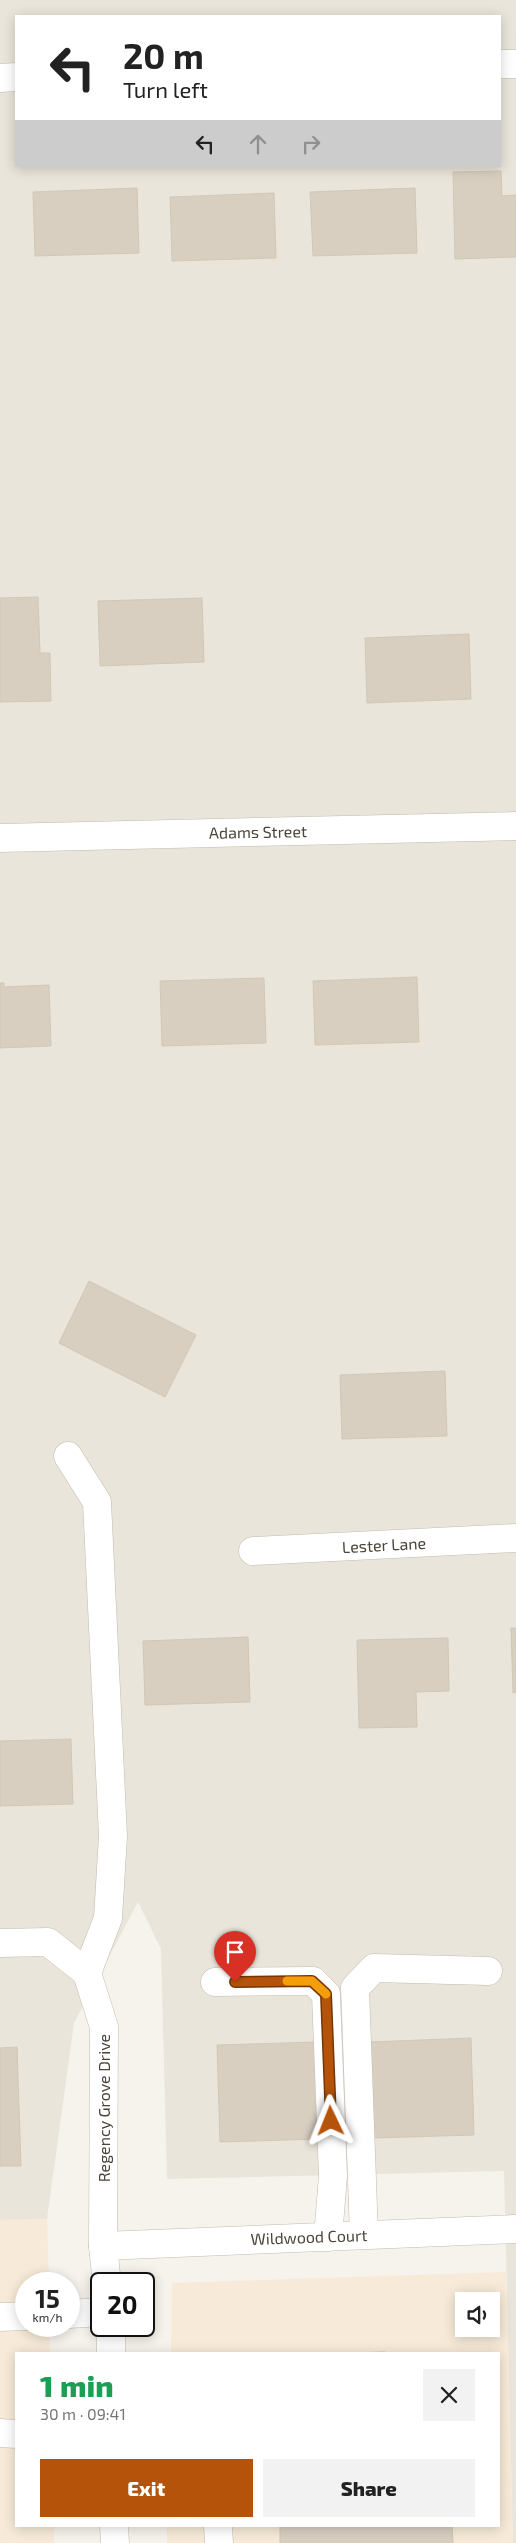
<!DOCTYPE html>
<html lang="en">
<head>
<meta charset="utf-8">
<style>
  body { margin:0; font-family:"Exo 2",sans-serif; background:#f2f2f2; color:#222; height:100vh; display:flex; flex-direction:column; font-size:19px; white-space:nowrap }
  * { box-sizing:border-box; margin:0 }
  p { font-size:16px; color:#767676 }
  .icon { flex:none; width:28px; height:28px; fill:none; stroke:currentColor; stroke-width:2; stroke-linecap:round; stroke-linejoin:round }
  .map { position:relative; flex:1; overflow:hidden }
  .panel { position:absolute; left:15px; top:2352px; width:485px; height:175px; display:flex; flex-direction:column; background:#fff; border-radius:0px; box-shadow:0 2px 12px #0003 }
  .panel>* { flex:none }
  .banner { position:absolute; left:15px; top:15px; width:486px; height:152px; border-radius:0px; box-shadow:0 2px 12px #0003; background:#fff; color:#222; overflow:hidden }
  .fabs { position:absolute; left:455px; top:2292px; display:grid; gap:10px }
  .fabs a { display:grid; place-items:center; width:45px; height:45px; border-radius:0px; background:#fff; box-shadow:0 2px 12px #0003; font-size:25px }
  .speed { position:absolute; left:15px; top:2272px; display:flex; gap:10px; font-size:25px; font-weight:700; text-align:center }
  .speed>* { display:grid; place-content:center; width:65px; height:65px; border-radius:50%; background:#fff; box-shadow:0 2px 12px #0003; line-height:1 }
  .speed small { font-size:12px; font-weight:400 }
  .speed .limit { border:2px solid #111; border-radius:8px; background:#fff; color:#111 }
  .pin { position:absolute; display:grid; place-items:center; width:42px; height:42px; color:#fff; margin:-51px -21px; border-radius:50% 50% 50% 0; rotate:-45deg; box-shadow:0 0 5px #0007 }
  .pin .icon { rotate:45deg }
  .me { position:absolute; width:55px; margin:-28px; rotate:358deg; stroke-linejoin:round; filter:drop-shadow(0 0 4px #0008) }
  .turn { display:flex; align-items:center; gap:18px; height:105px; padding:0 25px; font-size:22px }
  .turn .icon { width:65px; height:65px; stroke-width:2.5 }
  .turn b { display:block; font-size:35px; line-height:42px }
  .lanes { display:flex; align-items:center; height:48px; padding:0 25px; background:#0003; justify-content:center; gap:25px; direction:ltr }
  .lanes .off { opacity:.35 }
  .round { display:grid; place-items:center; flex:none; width:52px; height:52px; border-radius:0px; background:#f2f2f2 }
  .headline { display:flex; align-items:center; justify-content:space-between; height:85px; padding:0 25px }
  h1 { font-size:30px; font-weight:800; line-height:38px; color:#1e9e55 }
  .action { display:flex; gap:10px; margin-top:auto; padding:10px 25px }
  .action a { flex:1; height:58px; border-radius:0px; background:#b45309; color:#fff; font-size:20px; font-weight:800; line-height:58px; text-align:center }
  .action a+a { background:#f2f2f2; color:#222 }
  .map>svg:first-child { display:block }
  .residential { fill:#eae5da; fill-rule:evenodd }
  .commercial { fill:#f7ead8; fill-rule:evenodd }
  .building { fill:#d8cfc1; stroke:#d3c7b4 }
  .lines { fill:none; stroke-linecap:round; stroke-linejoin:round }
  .minor-casing { stroke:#c2bbae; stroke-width:29 }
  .minor { stroke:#fff; stroke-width:28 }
  .route-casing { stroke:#753606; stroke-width:12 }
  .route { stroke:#b45309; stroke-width:9 }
  .slow { stroke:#f59e0b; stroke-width:9 }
  .labels { text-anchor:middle; stroke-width:4.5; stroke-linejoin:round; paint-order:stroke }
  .street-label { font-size:16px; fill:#4b4439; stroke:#fff }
</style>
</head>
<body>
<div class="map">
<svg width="516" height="2543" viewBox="0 0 516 2543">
  <rect width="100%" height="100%" fill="#f6f3ec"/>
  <path class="residential" d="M 0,0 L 516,0 L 516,2543 L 513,2543 L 504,2171 L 167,2179 L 161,1949 L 138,1902 L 74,2023 L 47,2219 L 0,2220 ZM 16,16 L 500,16 L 500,166 L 16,166 Z"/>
  <g class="commercial">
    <polygon points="47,2219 49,2284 26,2284 26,2326 49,2326 50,2354 16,2354 16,2526 54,2526 54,2543 0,2543 0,2220"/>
    <path d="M 506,2272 L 513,2543 L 167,2543 L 167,2526 L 499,2526 L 499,2354 L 171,2354 L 172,2283 ZM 464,2301 L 491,2301 L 491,2329 L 464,2329 Z"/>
  </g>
  <g class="building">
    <polygon points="501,171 502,196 516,195 516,257 455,259 453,172"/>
    <polygon points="137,188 139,253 35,256 33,192"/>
    <polygon points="415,188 417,253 313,256 310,192"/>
    <polygon points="274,193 276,258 172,261 170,197"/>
    <polygon points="38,597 40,653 50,653 51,701 0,702 0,598"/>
    <polygon points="202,598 204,662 100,666 98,601"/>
    <polygon points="469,634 471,699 367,703 365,638"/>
    <polygon points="417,977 419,1042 315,1045 313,981"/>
    <polygon points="264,978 266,1043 162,1046 160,981"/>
    <polygon points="0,983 4,983 4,987 49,985 51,1046 0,1048"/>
    <polygon points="89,1281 196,1335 165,1397 59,1343"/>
    <polygon points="445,1371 447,1436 342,1439 340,1375"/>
    <polygon points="511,1628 516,1628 516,1692 513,1693"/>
    <polygon points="248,1637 250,1702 145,1705 143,1641"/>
    <polygon points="448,1638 449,1691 416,1692 417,1727 359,1728 357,1640"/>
    <polygon points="71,1739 73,1804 0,1806 0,1741"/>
    <polygon points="471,2038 474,2135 374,2138 371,2042"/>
    <polygon points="317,2042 320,2139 220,2142 217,2045"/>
    <polygon points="17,2047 21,2166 0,2166 0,2048"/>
    <polygon points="385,2352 385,2354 315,2354"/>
    <polygon points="280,2526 452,2526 453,2543 280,2543"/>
  </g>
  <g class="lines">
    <g class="minor-casing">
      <g id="minor">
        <polyline points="500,64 516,64"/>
        <polyline points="0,78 16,77"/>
        <polyline points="0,838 516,826"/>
        <polyline points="68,1456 97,1502 113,1836 108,1918 87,1973"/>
        <polyline points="253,1551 516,1538"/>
        <polyline points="0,1943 48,1942 87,1973 104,2027 103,2246 107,2284"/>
        <polyline points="215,1982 313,1981 326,1994 333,2176 328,2237"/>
        <polyline points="364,2235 355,1988 374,1968 488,1971"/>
        <polyline points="103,2246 516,2229"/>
        <polyline points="69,2314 101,2312"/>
        <polyline points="0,2317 26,2316"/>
        <polyline points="111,2326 111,2354"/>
        <polyline points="0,2433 16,2434"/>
        <polyline points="114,2526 115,2543"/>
        <polyline points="218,2526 219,2543"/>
      </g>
    </g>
    <use href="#minor" class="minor"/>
  </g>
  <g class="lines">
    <g class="route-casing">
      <polyline id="route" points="235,1982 312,1981 326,1994 331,2121"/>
    </g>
    <use href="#route" class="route"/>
    <polyline class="slow" points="287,1981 312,1981 326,1994"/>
  </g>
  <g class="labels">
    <g class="street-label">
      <text transform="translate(258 832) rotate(-1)" y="6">Adams Street</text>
      <text transform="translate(384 1545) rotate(-3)" y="6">Lester Lane</text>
      <text transform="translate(104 2108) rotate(-90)" y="6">Regency Grove Drive</text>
      <text transform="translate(309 2237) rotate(-2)" y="6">Wildwood Court</text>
    </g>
  </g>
</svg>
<div class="fabs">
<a><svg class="icon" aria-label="sound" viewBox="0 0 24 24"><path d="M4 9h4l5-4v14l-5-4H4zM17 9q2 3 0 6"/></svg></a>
</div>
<div class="speed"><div>15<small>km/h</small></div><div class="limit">20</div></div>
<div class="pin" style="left:235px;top:1982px;background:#d93025"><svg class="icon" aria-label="arrive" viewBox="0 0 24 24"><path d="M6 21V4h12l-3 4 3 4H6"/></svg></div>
<svg class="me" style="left:331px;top:2121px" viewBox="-20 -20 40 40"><path d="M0-17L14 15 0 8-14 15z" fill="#b45309" stroke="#fff" stroke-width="4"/></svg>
<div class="banner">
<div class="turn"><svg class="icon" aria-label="left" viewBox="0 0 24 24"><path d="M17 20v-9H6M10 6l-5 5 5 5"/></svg><div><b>20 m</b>Turn left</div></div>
<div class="lanes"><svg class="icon" aria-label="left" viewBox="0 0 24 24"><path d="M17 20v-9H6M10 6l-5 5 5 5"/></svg><svg class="icon off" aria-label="ahead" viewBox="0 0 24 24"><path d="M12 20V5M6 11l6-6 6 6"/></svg><svg class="icon off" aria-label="right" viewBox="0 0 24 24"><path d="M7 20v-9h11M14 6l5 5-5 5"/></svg></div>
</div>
<section class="panel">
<div class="headline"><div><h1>1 min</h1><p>30 m · 09:41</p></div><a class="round"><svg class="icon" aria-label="close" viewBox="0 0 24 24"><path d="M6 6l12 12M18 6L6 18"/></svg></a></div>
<div class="action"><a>Exit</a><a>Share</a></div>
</section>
</div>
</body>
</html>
